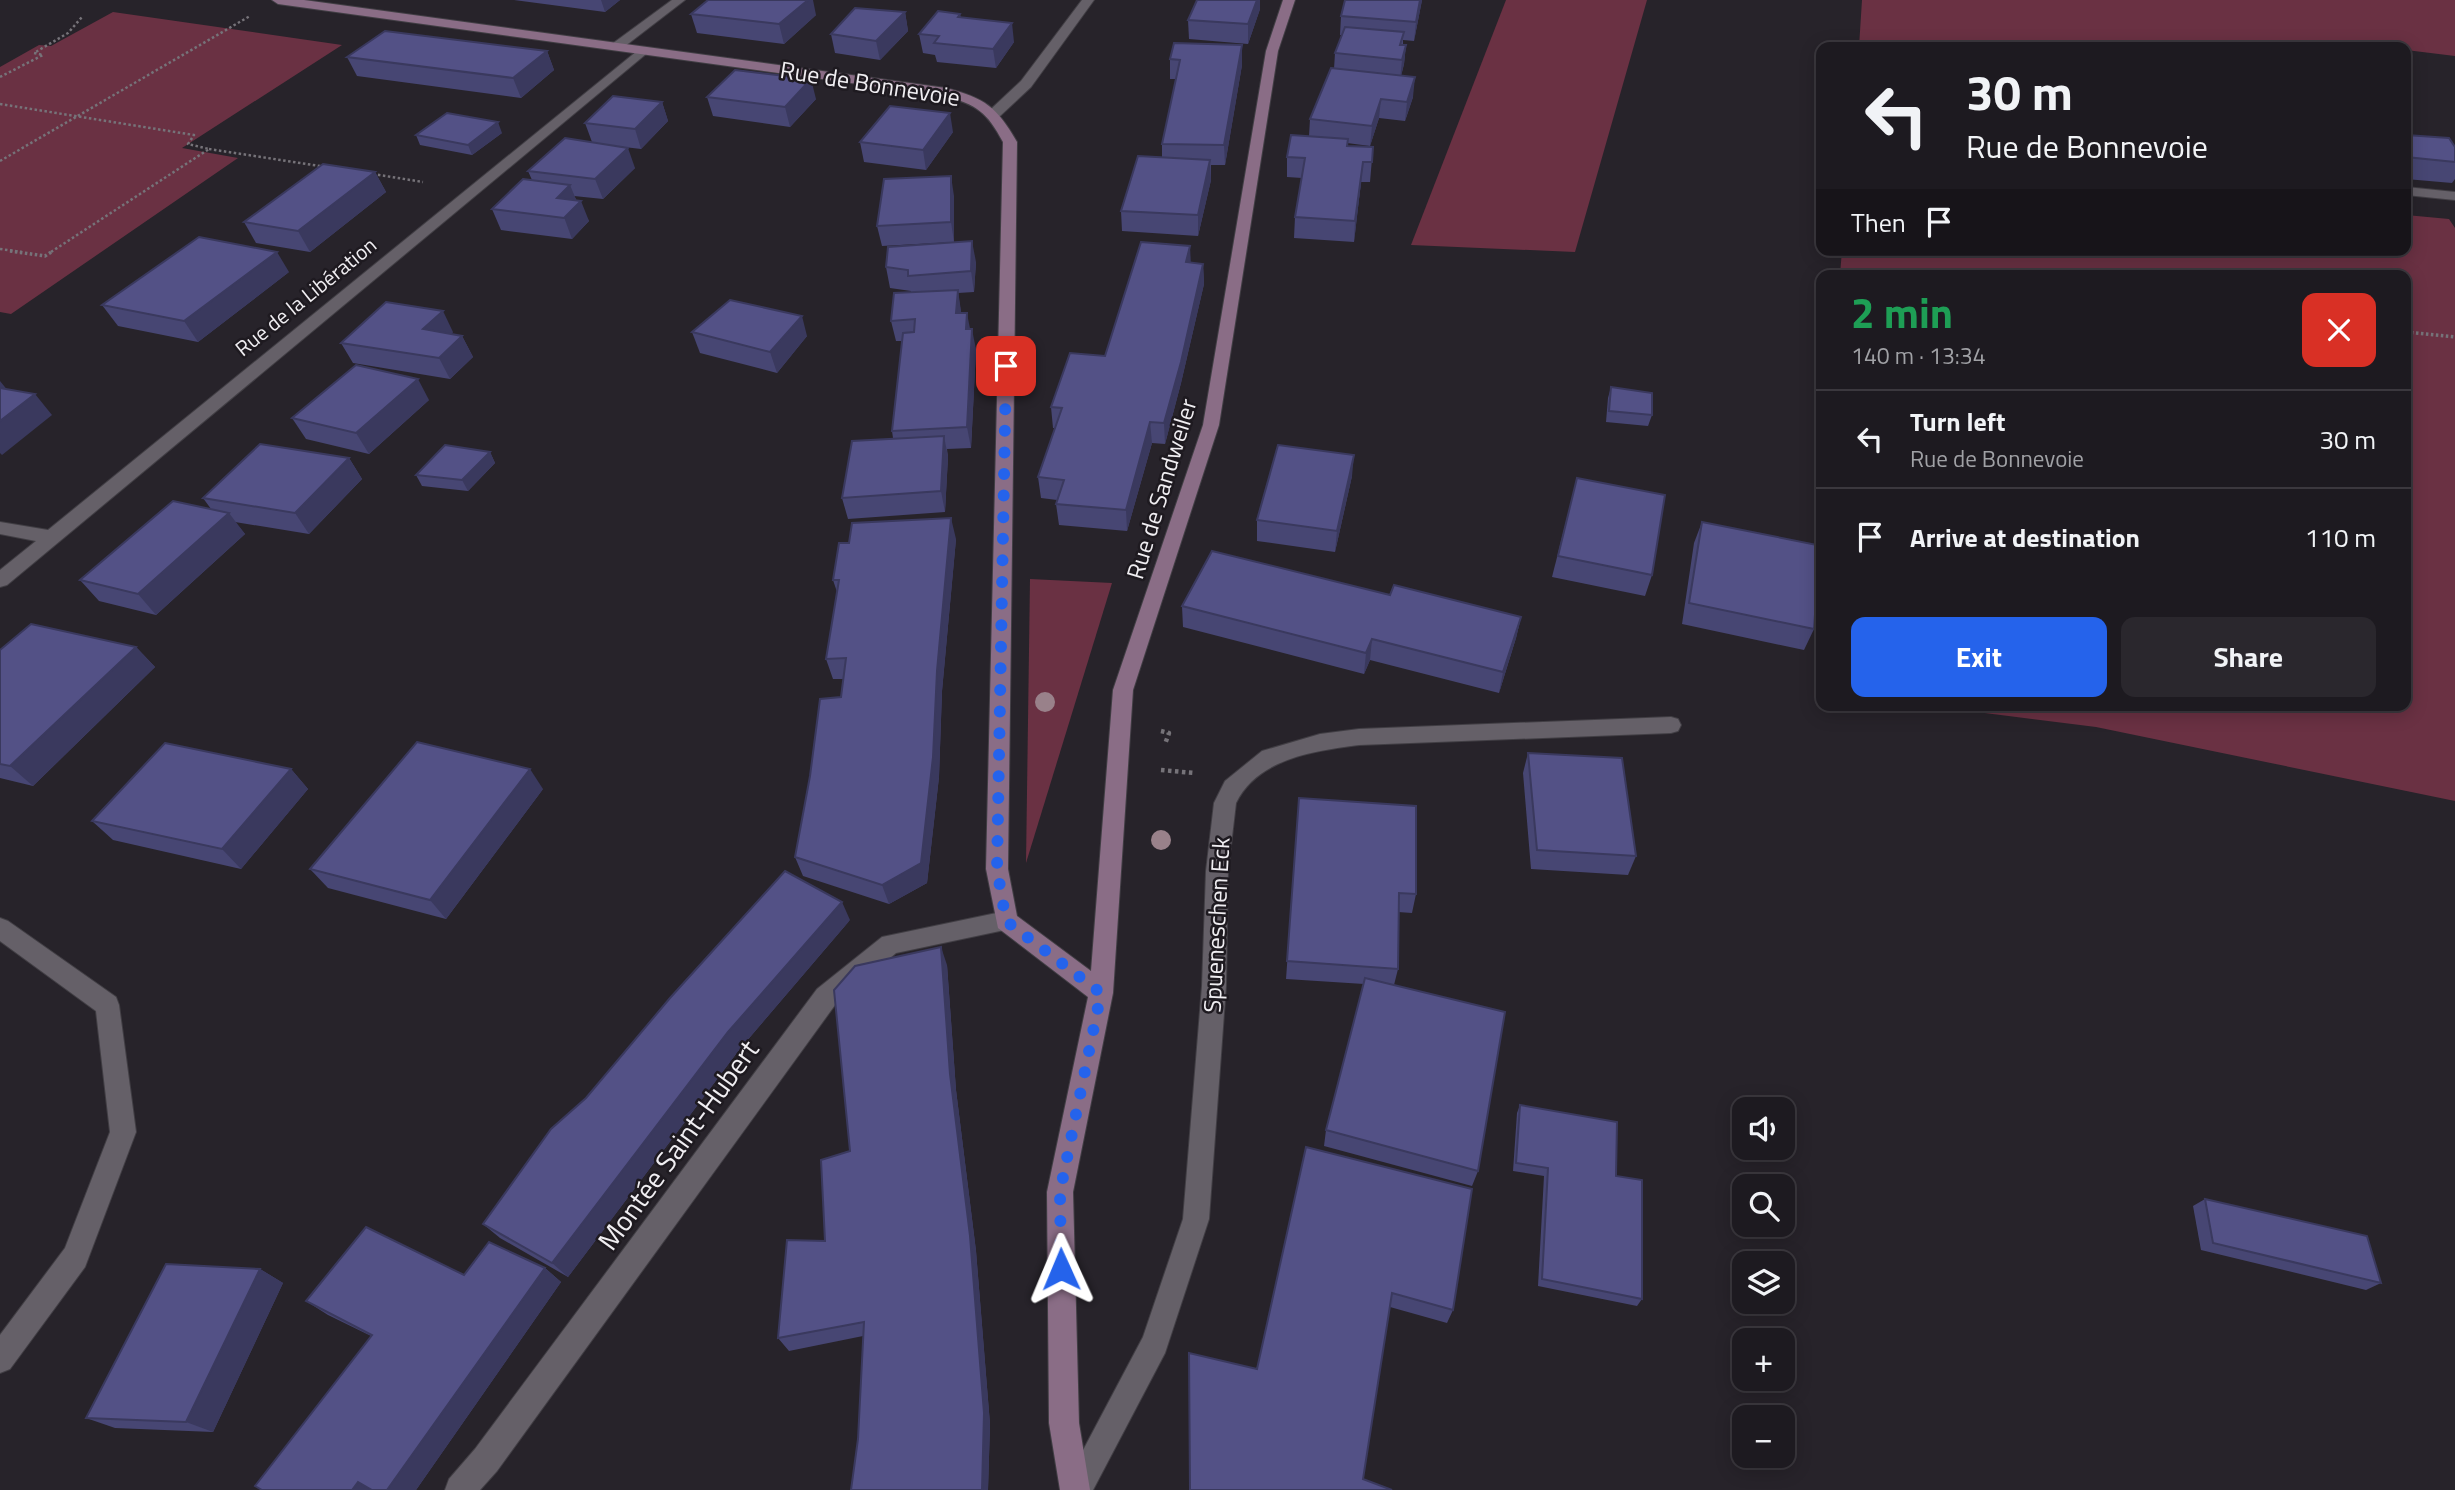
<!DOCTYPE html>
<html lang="en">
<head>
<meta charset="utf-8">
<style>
  body { margin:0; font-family:"Titillium Web",sans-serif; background:#2a272d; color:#f1f3f6; height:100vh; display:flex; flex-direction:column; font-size:26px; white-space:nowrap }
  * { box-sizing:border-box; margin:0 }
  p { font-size:23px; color:#a0a1a5 }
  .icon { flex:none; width:38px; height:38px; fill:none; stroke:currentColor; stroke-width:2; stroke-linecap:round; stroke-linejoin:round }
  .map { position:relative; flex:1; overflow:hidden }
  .panel { position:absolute; left:1816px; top:270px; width:595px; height:441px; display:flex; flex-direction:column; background:#1d1a20; border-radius:14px; box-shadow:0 4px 18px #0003,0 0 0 2px #3b383e }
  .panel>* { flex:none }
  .hud { position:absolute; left:1816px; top:42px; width:595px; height:214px; border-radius:14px; box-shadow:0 4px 18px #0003,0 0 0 2px #3b383e; background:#1d1a20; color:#f1f3f6; overflow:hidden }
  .fabs { position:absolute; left:1732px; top:1097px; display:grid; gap:14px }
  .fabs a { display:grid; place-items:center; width:63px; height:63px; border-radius:14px; background:#1d1a20; box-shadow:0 4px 18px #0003,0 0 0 2px #3b383e; font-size:35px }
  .pin { position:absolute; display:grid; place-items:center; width:60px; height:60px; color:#fff; margin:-30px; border-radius:14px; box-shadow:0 4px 10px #0006 }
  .me { position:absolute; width:77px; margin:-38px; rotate:359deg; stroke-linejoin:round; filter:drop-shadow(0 0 5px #0008) }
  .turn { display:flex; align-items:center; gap:24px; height:147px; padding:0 35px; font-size:32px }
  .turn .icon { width:91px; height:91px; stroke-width:2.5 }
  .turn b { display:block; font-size:49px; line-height:60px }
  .then { display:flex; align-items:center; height:66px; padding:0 35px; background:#0003; gap:14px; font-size:26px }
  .round { display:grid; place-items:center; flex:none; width:74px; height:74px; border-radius:14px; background:#2a272d }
  .headline { display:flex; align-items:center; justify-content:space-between; height:119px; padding:0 35px }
  h1 { font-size:42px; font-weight:700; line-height:52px; color:#1e9e55 }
  .primary-button { display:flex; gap:14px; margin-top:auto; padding:14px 35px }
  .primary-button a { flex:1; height:80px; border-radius:14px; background:#2563eb; color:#fff; font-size:28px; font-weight:700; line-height:80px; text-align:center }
  .primary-button a+a { background:#2a272d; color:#f1f3f6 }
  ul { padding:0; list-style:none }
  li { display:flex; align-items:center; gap:21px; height:98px; padding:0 35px; border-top:2px solid #3b383e }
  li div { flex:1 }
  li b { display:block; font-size:26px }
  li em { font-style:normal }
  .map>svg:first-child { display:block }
  .green { fill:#6a3143 }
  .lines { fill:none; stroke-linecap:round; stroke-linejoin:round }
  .lane-casing { stroke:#413e44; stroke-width:2 }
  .street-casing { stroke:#413e44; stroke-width:2 }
  .secondary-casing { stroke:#413e44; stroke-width:2 }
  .path-far2 { stroke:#767379; stroke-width:2.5; stroke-dasharray:2.5 2.5; stroke-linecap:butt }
  .path-far1 { stroke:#767379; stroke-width:3.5; stroke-dasharray:2.5 2.5; stroke-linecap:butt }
  .path { stroke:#767379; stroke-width:4.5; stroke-dasharray:3.5 3.5; stroke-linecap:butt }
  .lane { fill:#656068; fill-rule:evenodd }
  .street { fill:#656068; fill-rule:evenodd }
  .secondary { fill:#8a6d86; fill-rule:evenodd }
  .tree { fill:#99818a }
  .wall { fill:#474673 }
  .shaded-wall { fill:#3a395e }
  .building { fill:#535186; stroke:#3a395e; stroke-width:2 }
  .route { stroke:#2563eb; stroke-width:12; stroke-dasharray:0 21.6 }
  .labels { text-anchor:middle; stroke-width:5; stroke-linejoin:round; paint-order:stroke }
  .far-street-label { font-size:21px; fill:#f0eef2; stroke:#1e1a20 }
  .street-label { font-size:24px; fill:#f0eef2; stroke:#1e1a20 }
  .near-street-label { font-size:28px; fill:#f0eef2; stroke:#1e1a20 }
</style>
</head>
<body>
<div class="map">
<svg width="2455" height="1490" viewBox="0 0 2455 1490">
  <rect width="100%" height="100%" fill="#27232a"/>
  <g class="green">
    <polygon points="1506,0 1647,0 1575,252 1411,245"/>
    <polygon points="1862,0 2455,0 2455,56 2406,50 2406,47 1859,47"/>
    <polygon points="113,12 342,45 182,148 238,158 11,314 0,312 0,67 39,45 51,46"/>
    <polygon points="2406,215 2449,219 2455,228 2455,801 2096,727 1969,711 1969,705 2406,705 2406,275 1840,275 1842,250 2406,250"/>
    <polygon points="1030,579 1112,583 1026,863"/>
  </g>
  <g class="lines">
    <g class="lane-casing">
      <polygon id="lane" points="672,0 685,0 620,50 612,50 612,44"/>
    </g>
    <g class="street-casing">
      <g id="street">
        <polygon points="1082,0 1094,0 1031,87 1000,116 990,116 990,110 1021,81"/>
        <polygon points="642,47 648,51 646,54 7,585 0,587 0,570 36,541 0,534 0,522 48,530"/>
        <polygon points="2406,187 2455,192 2455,200 2406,195"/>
        <path d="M 1671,717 L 1678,719 L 1681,725 L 1678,731 L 1671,733 L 1359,745 C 1315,751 1258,758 1236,803 L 1228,871 L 1226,986 L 1209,1219 L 1165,1353 L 1093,1490 L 1062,1490 L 1143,1337 L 1183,1219 L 1202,986 L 1206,871 L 1214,803 L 1225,781 L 1262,751 L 1320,734 L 1359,729 Z"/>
        <polygon points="1006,911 1014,914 1018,921 1014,928 896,953 835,1005 497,1471 480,1490 445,1490 449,1479 475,1449 817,989 882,937"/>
        <polygon points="0,918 8,921 116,997 119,1005 136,1132 85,1267 10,1369 0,1373 0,1335 65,1248 110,1132 96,1011 0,941"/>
      </g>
    </g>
    <g class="secondary-casing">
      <path id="secondary" d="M 272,0 L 304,0 L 946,88 C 985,98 997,107 1017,142 L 1008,869 L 1017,916 L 1091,971 L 1113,690 L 1203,425 L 1266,51 L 1283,0 L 1295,0 L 1278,51 L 1219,425 L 1133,690 L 1113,993 L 1073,1192 L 1079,1423 L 1090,1490 L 1060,1490 L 1049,1423 L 1047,1192 L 1088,997 L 998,928 L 986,869 L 1003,142 C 987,112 977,105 945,96 L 278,4 Z"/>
    </g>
    <g class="path-far2">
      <polyline points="0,77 43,55 34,53 68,33 82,17"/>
      <polyline points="0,104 194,135 188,144 209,149 51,252"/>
      <polyline points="209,149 326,167"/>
      <polyline points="0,161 250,16"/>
      <polyline points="373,174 423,182"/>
      <polyline points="0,249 22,252"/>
    </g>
    <g class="path-far1">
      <polyline points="10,251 45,256 53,251"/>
      <polyline points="2406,332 2455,337"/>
    </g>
    <g class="path">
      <polyline points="1161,731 1169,733 1165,744"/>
      <polyline points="1161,770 1194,773"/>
    </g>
    <use href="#lane" class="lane"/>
    <use href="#street" class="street"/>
    <use href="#secondary" class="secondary"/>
  </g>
  <g class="tree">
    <circle cx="1045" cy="702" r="10"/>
    <circle cx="1161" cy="840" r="10"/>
  </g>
  <g class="wall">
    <polygon points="514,0 620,0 605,12"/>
    <polygon points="1345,0 1422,0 1414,41 1403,40 1403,45 1406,45 1404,64 1401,76 1413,97 1405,121 1379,118 1370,146 1347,143 1347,146 1373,147 1370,182 1361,182 1354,242 1294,238 1295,217 1302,178 1287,177 1287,157 1309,136 1310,119 1334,69 1335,53 1342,35 1340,35 1341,16"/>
    <polygon points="1260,9 1248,44 1189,39 1188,20"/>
    <polygon points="905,12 908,31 880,60 835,53 831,34"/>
    <polygon points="691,14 816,15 784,44 697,33"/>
    <polygon points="960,14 961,18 1014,42 996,68 937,62 935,55 923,53 919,34"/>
    <polygon points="547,51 554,70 521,98 357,76 347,57"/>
    <polygon points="1170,59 1242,65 1225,165 1211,165 1211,180 1198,236 1122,231 1121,211 1162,158 1162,144 1176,79 1170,79"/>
    <polygon points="707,97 816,99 790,127 713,116"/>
    <polygon points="662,102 668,121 641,149 599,144 635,168 603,199 574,196 589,221 572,239 501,230 492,209 532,180 528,171 592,142 585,123"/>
    <polygon points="953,132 926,170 864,162 860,142"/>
    <polygon points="502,133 472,155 420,145 416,135"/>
    <polygon points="2406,135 2455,147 2455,179 2452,183 2406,179"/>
    <polygon points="375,172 386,192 310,252 256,243 244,222"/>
    <polygon points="954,196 954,242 882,246 877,226"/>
    <polygon points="976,262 974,292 958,293 961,313 970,329 976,350 971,448 947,449 948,457 945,512 848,519 842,498 893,438 892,431 902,341 896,341 891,321 911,292 911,291 890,288 886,267"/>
    <polygon points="1191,263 1203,264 1204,284 1181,383 1165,444 1152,443 1127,531 1059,525 1056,504 1057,500 1041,498 1038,477 1055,428 1053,428 1051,407 1105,356"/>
    <polygon points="289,272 198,342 118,326 102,305"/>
    <polygon points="453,332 451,334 462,336 473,357 450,379 353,363 341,343"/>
    <polygon points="692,332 807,336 777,373 700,353"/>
    <polygon points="1611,387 1652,415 1648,426 1606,422 1608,398"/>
    <polygon points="429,400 369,454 306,439 292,418"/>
    <polygon points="490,452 495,463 468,491 422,486 416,475"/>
    <polygon points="349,458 362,479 309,534 235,522 245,534 156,615 99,601 80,580 211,509 203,498"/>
    <polygon points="1352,476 1335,552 1257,541 1257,520"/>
    <polygon points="1577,478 1652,575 1645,596 1552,577"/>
    <polygon points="1702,522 1822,546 1822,608 1821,610 1815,608 1814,629 1804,650 1682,624 1694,543"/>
    <polygon points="956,539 942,691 939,777 927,883 889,904 803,876 795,857 841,697 844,679 833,679 826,659 837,592 833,580"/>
    <polygon points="1390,595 1521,617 1516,638 1499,693 1370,660 1364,674 1183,627 1182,606"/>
    <polygon points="136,647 155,667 33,786 0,778 0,650"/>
    <polygon points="1528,753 1636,856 1628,875 1531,869 1523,773"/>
    <polygon points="291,769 308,789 241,869 113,840 92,821"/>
    <polygon points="543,789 446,919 328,888 310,869"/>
    <polygon points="1299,798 1416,894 1412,913 1398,912 1398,969 1394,985 1478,1171 1472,1186 1324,1146 1326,1130 1364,984 1286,979"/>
    <polygon points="850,920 739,1050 568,1277 500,1238 483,1224"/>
    <polygon points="947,965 956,1090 976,1251 990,1424 988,1490 851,1490 858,1439 863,1336 789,1351 778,1338 825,1241 850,1151"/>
    <polygon points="1520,1105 1616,1176 1642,1299 1637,1306 1538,1286 1544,1176 1513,1171 1517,1113"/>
    <polygon points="1306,1147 1453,1310 1447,1323 1390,1307 1363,1479 1190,1490 1257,1369"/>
    <polygon points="2205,1199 2381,1283 2366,1290 2201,1250 2193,1206"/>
    <polygon points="545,1268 561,1282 416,1490 262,1490 371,1336 328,1315 306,1301 464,1275"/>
    <polygon points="260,1269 283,1283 213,1432 115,1428 86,1418"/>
  </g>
  <g class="shaded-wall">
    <polygon points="601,0 620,0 605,12"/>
    <polygon points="808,0 813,0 816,15 784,44 779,24"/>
    <polygon points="1257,0 1260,0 1260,9 1248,44 1248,24"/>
    <polygon points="1420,0 1422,0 1414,41 1416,22"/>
    <polygon points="905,12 908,31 880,60 876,41"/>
    <polygon points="1012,23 1014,42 996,68 993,49"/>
    <polygon points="1242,45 1242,65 1225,165 1224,145"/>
    <polygon points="1406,45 1404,64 1400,80 1402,60"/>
    <polygon points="547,51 554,70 521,98 513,78"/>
    <polygon points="1415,77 1413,97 1405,121 1407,102"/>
    <polygon points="811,79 816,99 790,127 785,107"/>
    <polygon points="1381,99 1379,118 1370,146 1372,126"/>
    <polygon points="662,102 668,121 641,149 635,129"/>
    <polygon points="950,113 953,132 926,170 923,150"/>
    <polygon points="498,122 502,133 472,155 468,145"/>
    <polygon points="628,148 635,168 603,199 595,179"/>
    <polygon points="1210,160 1211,180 1198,236 1198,215"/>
    <polygon points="1363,162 1361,182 1354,242 1355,221"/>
    <polygon points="375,172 386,192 310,252 298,231"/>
    <polygon points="951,176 954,196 954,242 951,222"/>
    <polygon points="570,185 578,204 581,201 589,221 572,239 557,198"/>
    <polygon points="972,241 976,262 974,292 971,271"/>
    <polygon points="1190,246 1191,266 1186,262"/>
    <polygon points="277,252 289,272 198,342 184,321"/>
    <polygon points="1203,264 1204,284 1181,383 1165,444 1164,423"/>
    <polygon points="958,290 961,311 959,334 956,313"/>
    <polygon points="443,311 453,332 434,350 423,329"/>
    <polygon points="967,313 971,334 966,329"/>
    <polygon points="802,316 807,336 777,373 770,352"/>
    <polygon points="972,329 976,350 971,448 967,427"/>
    <polygon points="462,336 473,357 450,379 439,358"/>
    <polygon points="418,379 429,400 369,454 356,433"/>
    <polygon points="0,381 13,397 0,406"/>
    <polygon points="35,394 52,415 2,455 0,453 0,421"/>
    <polygon points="1150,422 1152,443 1127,531 1126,510"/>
    <polygon points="944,436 948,457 945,512 941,491"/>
    <polygon points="490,452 495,463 468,491 462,480"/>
    <polygon points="1354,455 1352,476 1335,552 1337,531"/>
    <polygon points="349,458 362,479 309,534 295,513"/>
    <polygon points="229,513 245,534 156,615 138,594"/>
    <polygon points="951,518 956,539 942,691 939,777 927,883 889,904 882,885 937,671"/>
    <polygon points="1521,617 1516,638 1499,693 1503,672"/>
    <polygon points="1372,639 1370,660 1364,674 1366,653"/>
    <polygon points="136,647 155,667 33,786 10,766"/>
    <polygon points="291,769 308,789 241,869 222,849"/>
    <polygon points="530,769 543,789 446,919 430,900"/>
    <polygon points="842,902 850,920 739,1050 568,1277 552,1263 728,1032"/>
    <polygon points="941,947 947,965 956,1090 976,1251 990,1424 988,1490 982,1490"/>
    <polygon points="545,1268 561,1282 416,1490 387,1490"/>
    <polygon points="260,1269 283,1283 213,1432 186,1422"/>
    <polygon points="358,1482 376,1490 352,1490"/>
  </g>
  <g class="building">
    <polygon points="708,0 808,0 779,24 691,14"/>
    <polygon points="1197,0 1257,0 1248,24 1188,20"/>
    <polygon points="1345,0 1420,0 1416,22 1341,16"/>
    <polygon points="855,8 905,12 876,41 831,34"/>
    <polygon points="938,11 960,14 958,17 1012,23 993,49 934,43 939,36 919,34"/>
    <polygon points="1345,27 1404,32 1400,45 1406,45 1402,60 1335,53"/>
    <polygon points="385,31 547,51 513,78 347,57"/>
    <polygon points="1174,43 1242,45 1224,145 1162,144 1180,60 1170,59"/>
    <polygon points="1331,68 1415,77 1407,102 1381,99 1372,126 1310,119"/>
    <polygon points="735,70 811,79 785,107 707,97"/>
    <polygon points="613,96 662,102 635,129 585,123"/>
    <polygon points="890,106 950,113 923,150 860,142"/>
    <polygon points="447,113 498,122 468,145 416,135"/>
    <polygon points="1291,135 1348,139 1347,146 1373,147 1372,162 1363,162 1355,221 1295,217 1305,158 1287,157"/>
    <polygon points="2406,135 2449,138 2455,147 2455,162 2406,157"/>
    <polygon points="565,138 628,148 595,179 528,171"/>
    <polygon points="1138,156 1210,160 1198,215 1121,211"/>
    <polygon points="323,164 375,172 298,231 244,222"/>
    <polygon points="951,176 951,222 877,226 884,179"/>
    <polygon points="523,179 570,185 557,198 581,201 564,218 492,209"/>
    <polygon points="199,237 277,252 184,321 102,305"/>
    <polygon points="972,241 971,271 908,276 908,270 886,267 888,247"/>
    <polygon points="1141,242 1190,246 1186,262 1203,264 1181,362 1164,423 1150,422 1126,510 1056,504 1064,480 1038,477 1062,408 1051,407 1070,353 1105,356"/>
    <polygon points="958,290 956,313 967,313 966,329 972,329 967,427 892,431 903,333 914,332 915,319 891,321 894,293"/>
    <polygon points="730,300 802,316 770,352 692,332"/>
    <polygon points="386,302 443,311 423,329 462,336 439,358 341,343"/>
    <polygon points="356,365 418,379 356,433 292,418"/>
    <polygon points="1611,387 1652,393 1652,415 1609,411"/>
    <polygon points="0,388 35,394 0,421"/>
    <polygon points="944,436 941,491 842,498 852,441"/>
    <polygon points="260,444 349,458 295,513 203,498"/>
    <polygon points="445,445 490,452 462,480 416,475"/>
    <polygon points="1278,445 1354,455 1337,531 1257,520"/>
    <polygon points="1577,478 1665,495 1652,575 1558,556"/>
    <polygon points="173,501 229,513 138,594 80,580"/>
    <polygon points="951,518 937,671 933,757 921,863 882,885 795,857 810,776 820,699 841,697 846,658 826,659 839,580 833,580 839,543 849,543 852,523"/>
    <polygon points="1702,522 1822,546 1822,587 1817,586 1814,629 1689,603"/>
    <polygon points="1212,551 1390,595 1394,585 1521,617 1503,672 1372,639 1366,653 1182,606"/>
    <polygon points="31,624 136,647 10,766 0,764 0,650"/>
    <polygon points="417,742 530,769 430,900 310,869"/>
    <polygon points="165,743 291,769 222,849 92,821"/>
    <polygon points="1528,753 1622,758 1636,856 1537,850"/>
    <polygon points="1299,798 1416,806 1416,894 1399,893 1398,969 1287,961"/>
    <polygon points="785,871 842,902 728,1032 552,1263 483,1224 551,1129 586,1098 670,998"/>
    <polygon points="941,947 950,1074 970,1236 984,1413 982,1490 851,1490 858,1439 864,1322 778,1338 787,1240 825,1241 821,1160 850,1151 834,990 855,966"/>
    <polygon points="1365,978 1505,1012 1478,1171 1326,1130"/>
    <polygon points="1520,1105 1617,1122 1616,1176 1642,1180 1642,1299 1542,1279 1548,1168 1516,1163"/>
    <polygon points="1306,1147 1472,1189 1453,1310 1392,1293 1363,1479 1392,1490 1190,1490 1189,1353 1257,1369"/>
    <polygon points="2205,1199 2367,1236 2381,1283 2213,1243"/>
    <polygon points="366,1227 464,1275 489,1242 545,1268 387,1490 372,1490 358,1482 352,1490 262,1490 255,1486 372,1335 306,1301"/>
    <polygon points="166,1264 260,1269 186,1422 86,1418"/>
  </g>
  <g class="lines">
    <polyline class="route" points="1006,366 997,869 1006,921 1101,993 1060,1192 1061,1269"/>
  </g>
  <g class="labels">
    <g class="far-street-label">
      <text transform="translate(306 297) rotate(-39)" y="7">Rue de la Libération</text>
    </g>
    <g class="street-label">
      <text transform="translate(870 84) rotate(9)" y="8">Rue de Bonnevoie</text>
      <text transform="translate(1162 489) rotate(-73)" y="8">Rue de Sandweiler</text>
      <text transform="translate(1217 925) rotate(-87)" y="8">Spueneschen Eck</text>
    </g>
    <g class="near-street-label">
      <text transform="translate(678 1145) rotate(-54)" y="10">Montée Saint-Hubert</text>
    </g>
  </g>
</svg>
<div class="fabs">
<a><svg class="icon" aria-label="sound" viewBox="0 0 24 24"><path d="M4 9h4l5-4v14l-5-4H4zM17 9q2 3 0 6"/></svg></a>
<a><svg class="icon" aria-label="search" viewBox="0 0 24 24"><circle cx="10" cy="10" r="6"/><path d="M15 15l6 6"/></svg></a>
<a><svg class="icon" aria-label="layers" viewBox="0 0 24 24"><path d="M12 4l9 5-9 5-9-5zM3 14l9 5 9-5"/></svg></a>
<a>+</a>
<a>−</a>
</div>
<div class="pin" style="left:1006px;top:366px;background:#d93025"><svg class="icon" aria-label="arrive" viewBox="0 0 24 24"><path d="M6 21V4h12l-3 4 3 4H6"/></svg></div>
<svg class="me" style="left:1061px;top:1269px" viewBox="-20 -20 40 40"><path d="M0-17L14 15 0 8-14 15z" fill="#2563eb" stroke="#fff" stroke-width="4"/></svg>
<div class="hud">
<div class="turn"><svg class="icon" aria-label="left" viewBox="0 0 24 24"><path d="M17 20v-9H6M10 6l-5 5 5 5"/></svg><div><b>30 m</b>Rue de Bonnevoie</div></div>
<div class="then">Then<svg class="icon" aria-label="arrive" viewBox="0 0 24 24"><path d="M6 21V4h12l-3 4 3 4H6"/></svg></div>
</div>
<section class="panel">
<div class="headline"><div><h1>2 min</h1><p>140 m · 13:34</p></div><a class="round" style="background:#d93025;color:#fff"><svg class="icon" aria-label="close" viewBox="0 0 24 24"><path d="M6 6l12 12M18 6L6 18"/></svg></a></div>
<ul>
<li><svg class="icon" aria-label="left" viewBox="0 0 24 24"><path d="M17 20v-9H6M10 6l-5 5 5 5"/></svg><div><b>Turn left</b><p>Rue de Bonnevoie</p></div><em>30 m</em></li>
<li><svg class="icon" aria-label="arrive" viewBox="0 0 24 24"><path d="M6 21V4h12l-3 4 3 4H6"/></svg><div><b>Arrive at destination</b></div><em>110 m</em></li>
</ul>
<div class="primary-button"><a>Exit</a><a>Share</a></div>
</section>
</div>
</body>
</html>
